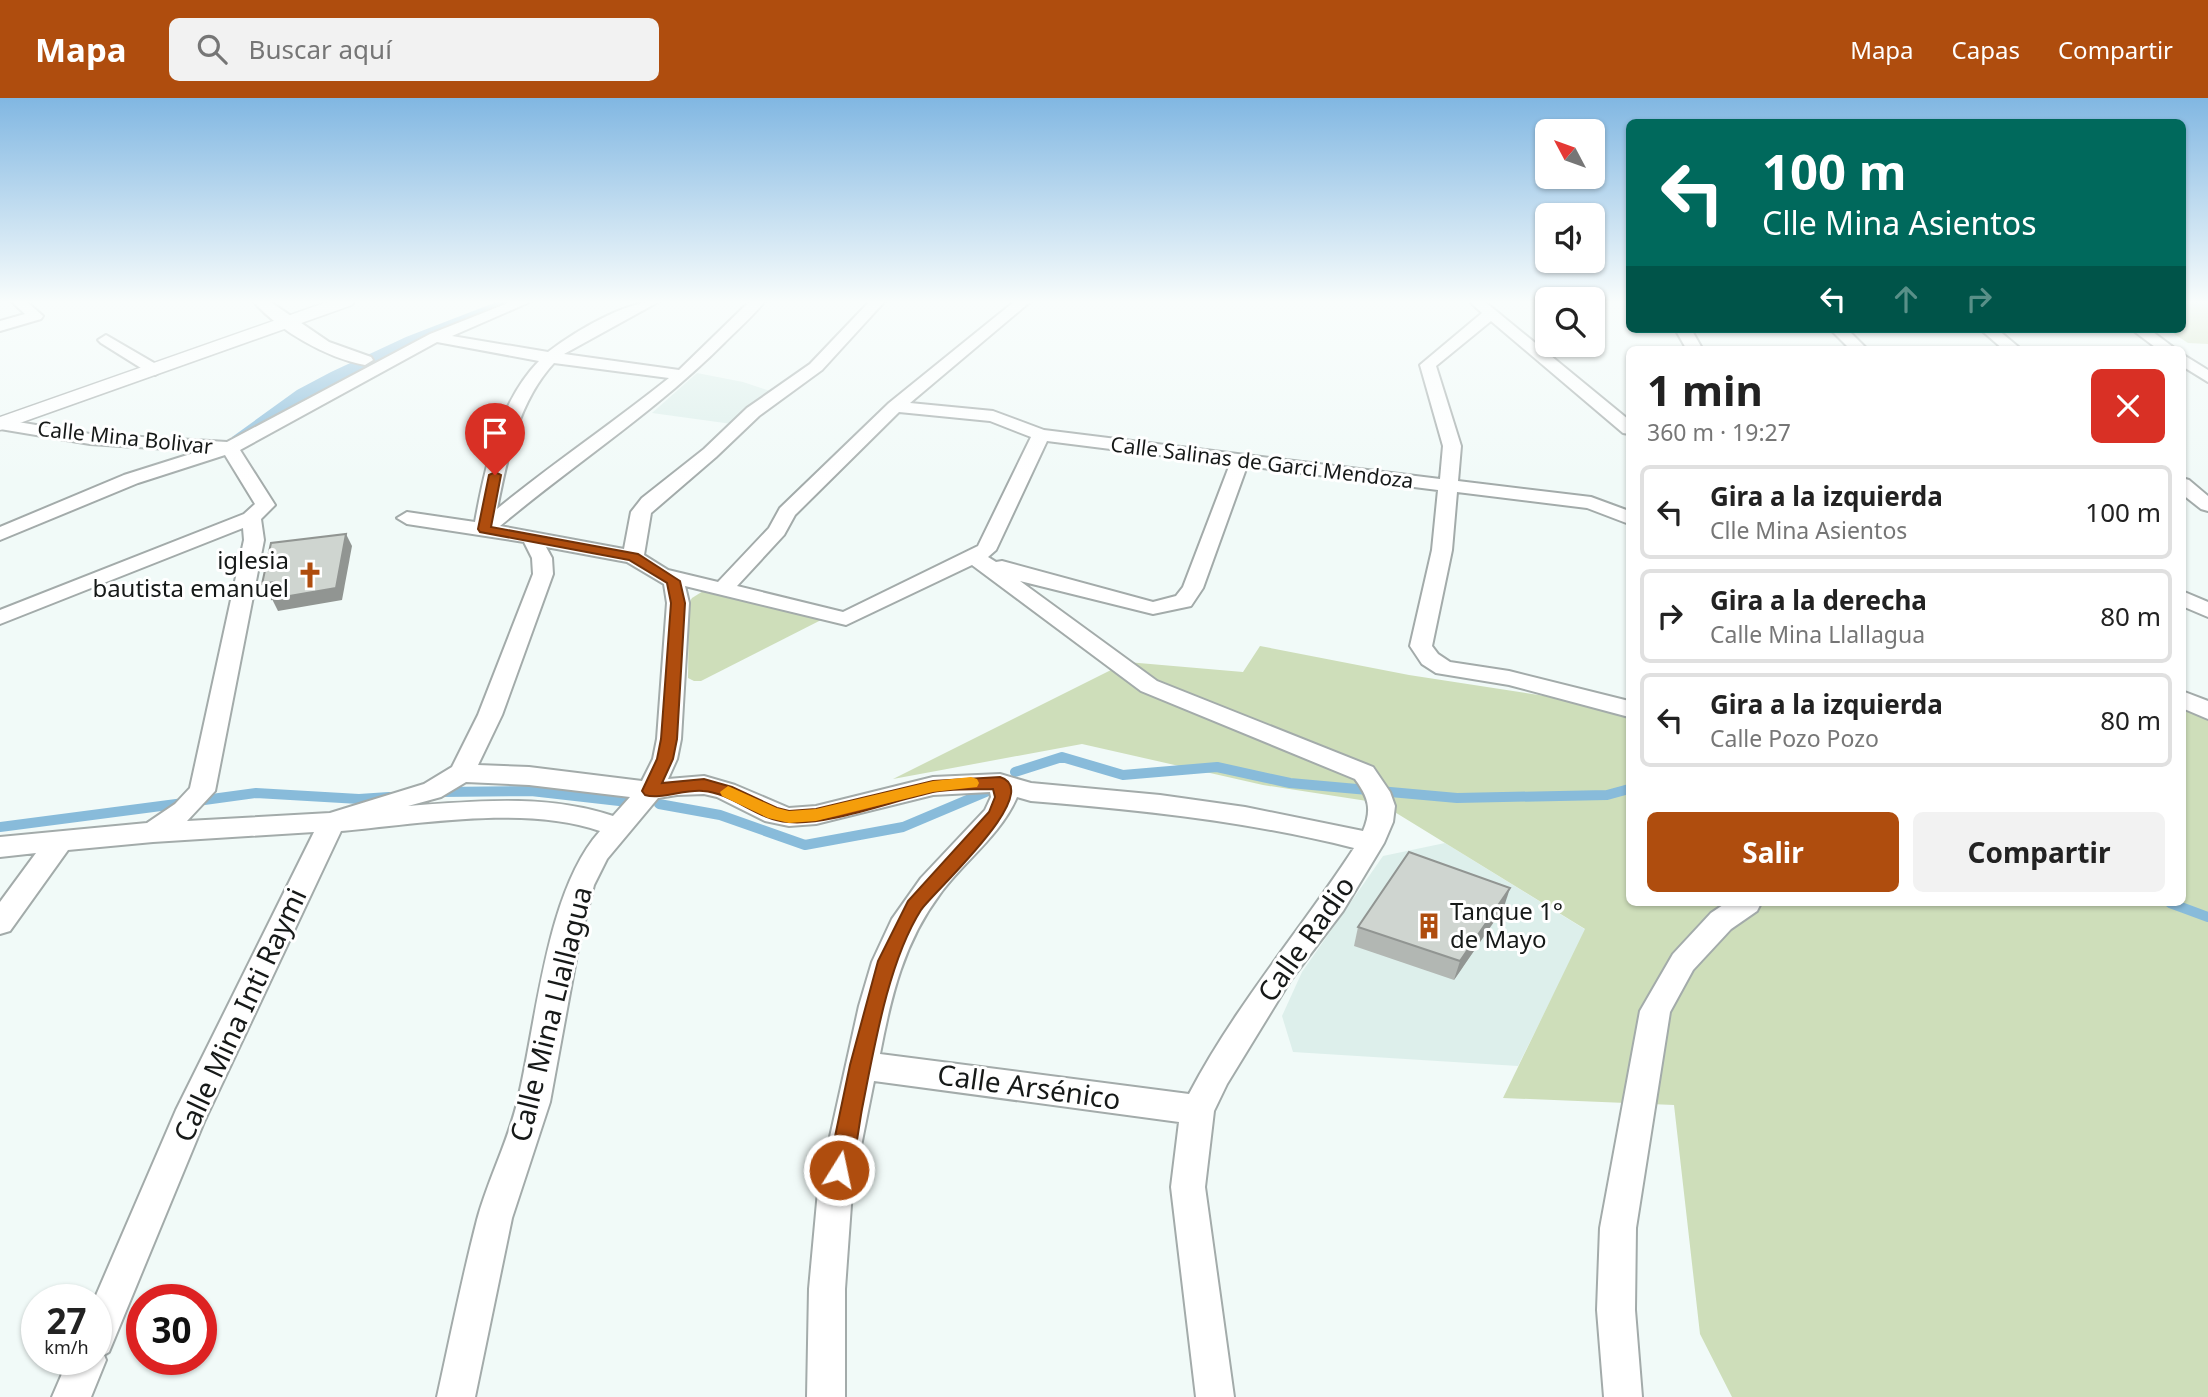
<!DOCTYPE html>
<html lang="es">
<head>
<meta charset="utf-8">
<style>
  body { margin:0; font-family:"Noto Sans",sans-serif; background:#f2f2f2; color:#222; height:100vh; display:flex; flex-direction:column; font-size:26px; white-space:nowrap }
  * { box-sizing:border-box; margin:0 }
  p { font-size:23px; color:#767676 }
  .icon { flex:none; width:38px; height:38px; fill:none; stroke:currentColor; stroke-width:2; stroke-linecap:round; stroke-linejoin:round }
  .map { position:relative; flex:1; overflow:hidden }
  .side { position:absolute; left:1626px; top:248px; width:560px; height:560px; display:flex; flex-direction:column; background:#fff; border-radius:10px; box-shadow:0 2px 5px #0004 }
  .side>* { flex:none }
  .top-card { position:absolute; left:1626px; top:21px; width:560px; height:214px; border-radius:10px; box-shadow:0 2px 5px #0004; background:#00695c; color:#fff; overflow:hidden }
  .needle { width:46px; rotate:311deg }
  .controls { position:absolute; left:1535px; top:21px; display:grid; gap:14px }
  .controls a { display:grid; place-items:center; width:70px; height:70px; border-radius:10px; background:#fff; box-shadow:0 2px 5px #0004; font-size:35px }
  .speed { position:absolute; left:21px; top:1186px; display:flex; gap:14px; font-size:35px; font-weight:700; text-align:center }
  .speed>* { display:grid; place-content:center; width:91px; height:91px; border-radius:50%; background:#fff; box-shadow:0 2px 5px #0004; line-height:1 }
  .speed small { font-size:18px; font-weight:400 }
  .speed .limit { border:10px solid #d22; background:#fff; color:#111 }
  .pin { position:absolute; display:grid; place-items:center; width:60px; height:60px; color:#fff; margin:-72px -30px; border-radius:50% 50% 50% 0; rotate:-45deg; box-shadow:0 0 7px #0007 }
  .pin .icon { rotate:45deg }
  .me { position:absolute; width:77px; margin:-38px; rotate:10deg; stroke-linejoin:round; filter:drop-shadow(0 0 5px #0008) }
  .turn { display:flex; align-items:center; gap:24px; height:147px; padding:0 21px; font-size:32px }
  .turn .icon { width:91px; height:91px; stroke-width:2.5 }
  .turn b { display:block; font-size:49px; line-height:60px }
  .lanes { display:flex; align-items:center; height:66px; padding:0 21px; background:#0003; justify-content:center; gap:35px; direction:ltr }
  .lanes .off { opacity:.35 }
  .round { display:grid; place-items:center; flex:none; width:74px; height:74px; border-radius:10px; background:#f2f2f2 }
  .headline { display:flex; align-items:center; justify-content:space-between; height:119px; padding:0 21px }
  h1 { font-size:42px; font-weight:700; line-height:52px }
  .action { display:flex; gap:14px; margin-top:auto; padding:14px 21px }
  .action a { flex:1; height:80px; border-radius:10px; background:#af4d0e; color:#fff; font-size:28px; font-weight:700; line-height:80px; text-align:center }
  .action a+a { background:#f2f2f2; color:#222 }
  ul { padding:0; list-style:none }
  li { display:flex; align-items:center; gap:21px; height:94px; margin:0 14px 10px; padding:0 7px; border:4px solid #e0e0e0; border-radius:10px }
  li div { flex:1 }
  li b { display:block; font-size:26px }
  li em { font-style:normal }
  header { display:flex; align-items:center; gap:42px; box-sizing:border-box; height:98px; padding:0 35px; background:#af4d0e; color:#fff }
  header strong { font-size:33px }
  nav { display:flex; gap:38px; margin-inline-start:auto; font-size:24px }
  .search { width:490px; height:63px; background:#f2f2f2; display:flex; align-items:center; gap:18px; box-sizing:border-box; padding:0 24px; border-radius:10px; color:#767676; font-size:26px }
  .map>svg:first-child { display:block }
  .built { fill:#ddefeb }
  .green { fill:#cedeba }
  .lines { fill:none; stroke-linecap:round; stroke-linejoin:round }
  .stream { stroke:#88bbda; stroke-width:10 }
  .canal { fill:#88bbda; fill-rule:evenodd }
  .minor-casing { stroke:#a3abaa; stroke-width:4 }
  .tertiary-casing { stroke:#a3abaa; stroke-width:3 }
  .minor { fill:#fff; fill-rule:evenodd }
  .tertiary { fill:#fff; fill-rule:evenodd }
  .wall { fill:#b2b7b3 }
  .shaded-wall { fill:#919592 }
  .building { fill:#cfd5d0; stroke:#919592; stroke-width:2 }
  .route { fill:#af4d0e; stroke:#723209; stroke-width:2 }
  .slow { fill:#f59e0b }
  .labels { text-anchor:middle; stroke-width:6; stroke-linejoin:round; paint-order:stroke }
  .far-street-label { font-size:21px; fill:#161918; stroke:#fff }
  .poi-label { font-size:24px; fill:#161918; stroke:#fff; text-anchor:end }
  .near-street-label { font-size:28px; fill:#161918; stroke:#fff }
</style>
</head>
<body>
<header>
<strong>Mapa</strong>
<div class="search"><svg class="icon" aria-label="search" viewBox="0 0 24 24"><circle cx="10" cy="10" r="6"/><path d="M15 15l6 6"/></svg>Buscar aquí</div>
<nav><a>Mapa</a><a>Capas</a><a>Compartir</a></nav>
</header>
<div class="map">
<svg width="2208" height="1299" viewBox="0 0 2208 1299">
  <rect width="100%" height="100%" fill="#f1faf8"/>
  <g class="built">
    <polygon points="697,275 743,284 770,293 732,326 652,315"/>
    <polygon points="1445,745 1586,832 1518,968 1293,954 1282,918 1302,874 1383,758"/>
  </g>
  <g class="green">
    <polygon points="2182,203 2208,203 2208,246 2188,245 2167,231 2182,231"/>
    <polygon points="708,490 827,519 701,583 694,583 688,580 689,505 692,500"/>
    <polygon points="1260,548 1409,577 1629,611 1629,805 2182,805 2182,609 2208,622 2208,1299 1732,1299 1700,1236 1674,1007 1503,1000 1585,831 1380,705 1263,687 1082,646 893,681 1127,564 1243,574"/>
  </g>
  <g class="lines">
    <g class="stream">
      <polyline points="1015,674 1062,659 1123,677 1217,669 1290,685 1457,700 1607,697 1629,691"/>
      <polyline points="441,694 531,693 628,704"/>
      <polyline points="197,703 256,695 359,701 389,699"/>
      <polyline points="659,706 720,717 805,747 903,729 986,694"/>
      <polyline points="0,729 184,705"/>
      <polyline points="2170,805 2208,819"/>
    </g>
    <path class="canal" d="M 499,203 L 525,203 L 523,207 C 453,232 373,260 312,301 C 291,316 263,351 235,344 L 232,339 L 297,292 L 331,274 L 406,239 Z"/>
    <g class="minor-casing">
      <g id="minor">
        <polygon points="11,203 26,203 43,218 41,221 0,233 0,223 25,216"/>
        <path d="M 253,203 L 269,203 L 329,244 L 371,259 L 373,262 L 365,267 C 327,260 278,232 253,203 Z"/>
        <path d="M 513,203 L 532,203 L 452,238 L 548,254 C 576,233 625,203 660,203 L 564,256 L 679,272 L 750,203 L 765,203 C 753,218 738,231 724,245 C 655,314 574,366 500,428 L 624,451 L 631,414 L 642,400 L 704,351 L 747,310 L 810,266 L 870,203 L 885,203 L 822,272 L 759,318 L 716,359 L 651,415 L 644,457 L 668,472 L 718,484 L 769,430 L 780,410 L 889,305 L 1015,203 L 1031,203 L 910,305 L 993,313 L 1044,332 L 1440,381 L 1443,348 L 1420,267 L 1482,215 L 1469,203 L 1484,203 L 1629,322 L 1629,336 L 1623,335 L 1491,223 L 1436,268 L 1461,348 L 1458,383 L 1591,399 L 1629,413 L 1629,426 L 1587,410 L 1457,394 L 1452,452 L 1432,548 L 1438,556 L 1450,564 L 1509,573 L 1629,603 L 1629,619 L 1509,587 L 1436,575 L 1422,566 L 1410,548 L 1432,452 L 1438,392 L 1247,368 L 1203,490 L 1191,508 L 1153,516 L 1020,483 L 1157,583 L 1373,669 L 1390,694 L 1395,708 L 1393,724 L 1384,745 L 1343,813 L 1290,883 L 1227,986 L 1214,1013 L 1205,1089 L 1234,1299 L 1196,1299 L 1171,1089 L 1179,1024 L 874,983 L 852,1093 L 845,1191 L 845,1299 L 807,1299 L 809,1191 L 818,1093 L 859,908 L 872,864 L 892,821 L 921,780 L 985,712 L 991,699 L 990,694 L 933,697 L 816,726 L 789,728 L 765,723 L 717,699 L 704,696 L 677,697 L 658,700 L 607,761 L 594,787 L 578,851 L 550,1004 L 512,1120 L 475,1299 L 437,1299 C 450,1240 462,1180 477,1122 C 488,1081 509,1042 518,1001 C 537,922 546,793 600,733 C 525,707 419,726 341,733 L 204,1024 L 109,1254 L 104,1257 L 106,1262 L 91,1299 L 52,1299 L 68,1262 L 96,1262 L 96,1202 L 94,1202 L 176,1012 L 314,734 L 153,744 L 68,752 L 10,833 L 0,836 L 0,804 L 36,755 L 0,759 L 0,739 L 147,725 L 175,706 L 190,690 L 244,442 L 243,430 L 0,526 L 0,512 L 244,416 L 255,406 L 225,357 L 138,385 L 0,442 L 0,429 L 124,377 L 200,353 L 90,346 L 0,331 L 0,321 L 90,336 L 227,344 L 430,236 ZM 437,244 L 539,263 C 499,304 485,369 475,424 L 407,414 L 397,420 L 407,426 L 524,444 L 532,460 L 533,476 L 478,617 L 452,669 L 424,686 L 330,715 L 187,723 L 215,693 L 264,442 L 261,421 L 275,407 L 240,352 ZM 554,265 L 669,280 C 613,325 553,365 497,411 C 507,360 518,304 554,265 ZM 899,314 L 990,323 L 1031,339 L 978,448 L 843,514 L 737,488 L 784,437 L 795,417 ZM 1047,343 L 1230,366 L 1183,489 L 1176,498 L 1153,504 L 1002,463 L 996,464 L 988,459 L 996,452 ZM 546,449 L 627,464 L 664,486 L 667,505 L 657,641 L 653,661 L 642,683 L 529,669 L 478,667 L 502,617 L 553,476 L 552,460 ZM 972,467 L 1141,593 L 1355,681 C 1369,700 1372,712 1363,733 L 1245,709 L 1160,697 L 1031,685 L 1000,676 L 933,679 L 816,708 L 789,710 L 735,687 L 704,678 L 668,681 L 677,661 L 681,641 L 689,505 L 685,488 L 846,527 ZM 466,684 L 529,687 L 630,699 L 613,718 C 547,696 477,703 408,708 L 441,699 ZM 1017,699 L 1031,703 C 1140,712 1248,723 1354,750 C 1300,833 1235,908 1189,996 L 880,956 C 891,898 904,844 940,796 C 965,762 1000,738 1017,699 Z"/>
        <polygon points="1675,231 1691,231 1703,252 1687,252"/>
        <polygon points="1830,231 1847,231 1868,252 1851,252"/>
        <polygon points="1980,231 1997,231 2022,252 2004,252"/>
        <polygon points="2131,231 2149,231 2177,252 2159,252"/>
        <polygon points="106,237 161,269 163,272 155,277 149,275 101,245 98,242"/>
        <polygon points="2182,256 2208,272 2208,284 2182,268"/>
        <polygon points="2182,380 2189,382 2208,398 2208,413 2201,411 2182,396"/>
        <polygon points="2182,493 2208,504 2208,519 2182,508"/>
        <polygon points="2182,593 2208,603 2208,621 2182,610"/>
        <polygon points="1726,805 1761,805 1757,813 1731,831 1693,872 1670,914 1636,1130 1635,1212 1642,1299 1604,1299 1597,1212 1600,1130 1640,913 1673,856 1711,815"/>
      </g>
    </g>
    <g class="tertiary-casing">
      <polygon id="tertiary" points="330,203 355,203 352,207 0,332 0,319"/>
    </g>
    <use href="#minor" class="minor"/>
    <use href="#tertiary" class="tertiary"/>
  </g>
  <polygon class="wall" points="1504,809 1454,882 1354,848 1358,829"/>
  <g class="shaded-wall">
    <polygon points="346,436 352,448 342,502 278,513 272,501"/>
    <polygon points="274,484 281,496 269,498 262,486"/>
    <polygon points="1510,790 1504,809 1454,882 1460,863"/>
  </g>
  <g class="building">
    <polygon points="346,436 336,490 272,501 274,484 262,486 271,445"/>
    <polygon points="1409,754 1510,790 1460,863 1358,829"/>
  </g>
  <linearGradient id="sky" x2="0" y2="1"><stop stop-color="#81b7e2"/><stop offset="0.53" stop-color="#f9fdfc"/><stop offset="1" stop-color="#f9fdfc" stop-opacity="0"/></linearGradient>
  <rect width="2208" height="385" fill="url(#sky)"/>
  <path class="route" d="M 495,374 L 501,377 L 491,429 L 638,456 L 680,483 L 685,505 L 677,641 L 673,661 L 662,685 L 704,681 L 732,689 L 777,710 L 789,713 L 816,711 L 933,683 L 1000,679 C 1047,693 932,795 921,812 C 888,864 874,951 862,1011 C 858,1033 856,1059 847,1079 L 839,1082 L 831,1079 L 828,1072 L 850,967 L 878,863 L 908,803 L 989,714 L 995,699 L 993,691 C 973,692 949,690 929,695 C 889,704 827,728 788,724 C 757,722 733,695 703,693 C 685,691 660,702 645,697 L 642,693 L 657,661 L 661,641 L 671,505 L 667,485 L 629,462 L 480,434 L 478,431 L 489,377 Z"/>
  <polygon class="slow" points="971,679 977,681 979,685 977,689 933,694 816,723 789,725 768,720 722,698 720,694 728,688 777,710 789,713 816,711 933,683"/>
  <defs>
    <g id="church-bare" transform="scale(2.1)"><path d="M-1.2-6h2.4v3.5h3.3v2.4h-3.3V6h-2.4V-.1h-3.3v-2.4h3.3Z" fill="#af4d0e" stroke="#fff" stroke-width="2.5" paint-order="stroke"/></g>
    <g id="building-bare" transform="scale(2.1)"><path d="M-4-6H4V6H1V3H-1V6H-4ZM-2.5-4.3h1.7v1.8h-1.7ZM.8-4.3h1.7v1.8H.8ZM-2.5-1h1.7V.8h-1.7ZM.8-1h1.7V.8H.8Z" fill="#af4d0e" stroke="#fff" stroke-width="2.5" paint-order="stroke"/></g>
  </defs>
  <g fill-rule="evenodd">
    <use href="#church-bare" x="310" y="477"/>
    <use href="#building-bare" x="1429" y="828"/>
  </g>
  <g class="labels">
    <g class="far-street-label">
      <text transform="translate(125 340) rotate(6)" y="7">Calle Mina Bolivar</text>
      <text transform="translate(1262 365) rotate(7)" y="7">Calle Salinas de Garci Mendoza</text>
    </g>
    <g class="poi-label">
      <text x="289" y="471">iglesia<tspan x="289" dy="28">bautista emanuel</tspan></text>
      <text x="1450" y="822" text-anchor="start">Tanque 1°<tspan x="1450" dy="28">de Mayo</tspan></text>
    </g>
    <g class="near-street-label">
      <text transform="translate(1306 841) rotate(-55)" y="10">Calle Radio</text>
      <text transform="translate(551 916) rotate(-76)" y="10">Calle Mina Llallagua</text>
      <text transform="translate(240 917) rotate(-65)" y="10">Calle Mina Inti Raymi</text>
      <text transform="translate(1029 989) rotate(8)" y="10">Calle Arsénico</text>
    </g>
  </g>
</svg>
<div class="controls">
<a><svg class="needle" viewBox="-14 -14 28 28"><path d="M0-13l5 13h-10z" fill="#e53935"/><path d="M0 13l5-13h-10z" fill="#767676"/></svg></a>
<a><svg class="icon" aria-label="sound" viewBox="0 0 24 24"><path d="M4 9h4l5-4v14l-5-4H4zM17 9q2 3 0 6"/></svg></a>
<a><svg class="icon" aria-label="search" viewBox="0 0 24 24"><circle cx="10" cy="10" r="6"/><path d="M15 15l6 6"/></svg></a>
</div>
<div class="speed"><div>27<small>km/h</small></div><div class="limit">30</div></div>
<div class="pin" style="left:495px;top:377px;background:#d93025"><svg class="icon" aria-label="arrive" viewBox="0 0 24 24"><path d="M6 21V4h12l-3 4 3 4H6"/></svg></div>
<svg class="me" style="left:839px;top:1072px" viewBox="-20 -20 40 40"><circle r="17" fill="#af4d0e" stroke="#fff" stroke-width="3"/><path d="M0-11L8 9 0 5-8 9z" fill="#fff"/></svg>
<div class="top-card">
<div class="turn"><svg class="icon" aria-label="left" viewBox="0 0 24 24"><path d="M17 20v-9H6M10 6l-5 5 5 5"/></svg><div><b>100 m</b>Clle Mina Asientos</div></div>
<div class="lanes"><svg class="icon" aria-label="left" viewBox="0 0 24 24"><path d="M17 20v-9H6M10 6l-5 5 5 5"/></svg><svg class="icon off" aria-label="ahead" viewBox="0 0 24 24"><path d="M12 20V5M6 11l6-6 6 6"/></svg><svg class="icon off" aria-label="right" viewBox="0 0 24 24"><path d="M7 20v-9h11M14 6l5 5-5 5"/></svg></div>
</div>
<section class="side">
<div class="headline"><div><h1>1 min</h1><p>360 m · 19:27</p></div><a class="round" style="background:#d93025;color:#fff"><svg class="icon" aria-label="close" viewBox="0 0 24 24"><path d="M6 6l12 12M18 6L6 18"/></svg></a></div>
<ul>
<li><svg class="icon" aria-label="left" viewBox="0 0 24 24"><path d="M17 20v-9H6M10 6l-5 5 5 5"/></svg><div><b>Gira a la izquierda</b><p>Clle Mina Asientos</p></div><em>100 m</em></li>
<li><svg class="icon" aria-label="right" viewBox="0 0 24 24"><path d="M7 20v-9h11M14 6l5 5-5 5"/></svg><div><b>Gira a la derecha</b><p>Calle Mina Llallagua</p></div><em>80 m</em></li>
<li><svg class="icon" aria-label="left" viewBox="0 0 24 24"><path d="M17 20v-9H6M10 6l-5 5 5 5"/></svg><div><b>Gira a la izquierda</b><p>Calle Pozo Pozo</p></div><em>80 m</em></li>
</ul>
<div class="action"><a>Salir</a><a>Compartir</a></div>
</section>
</div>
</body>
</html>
